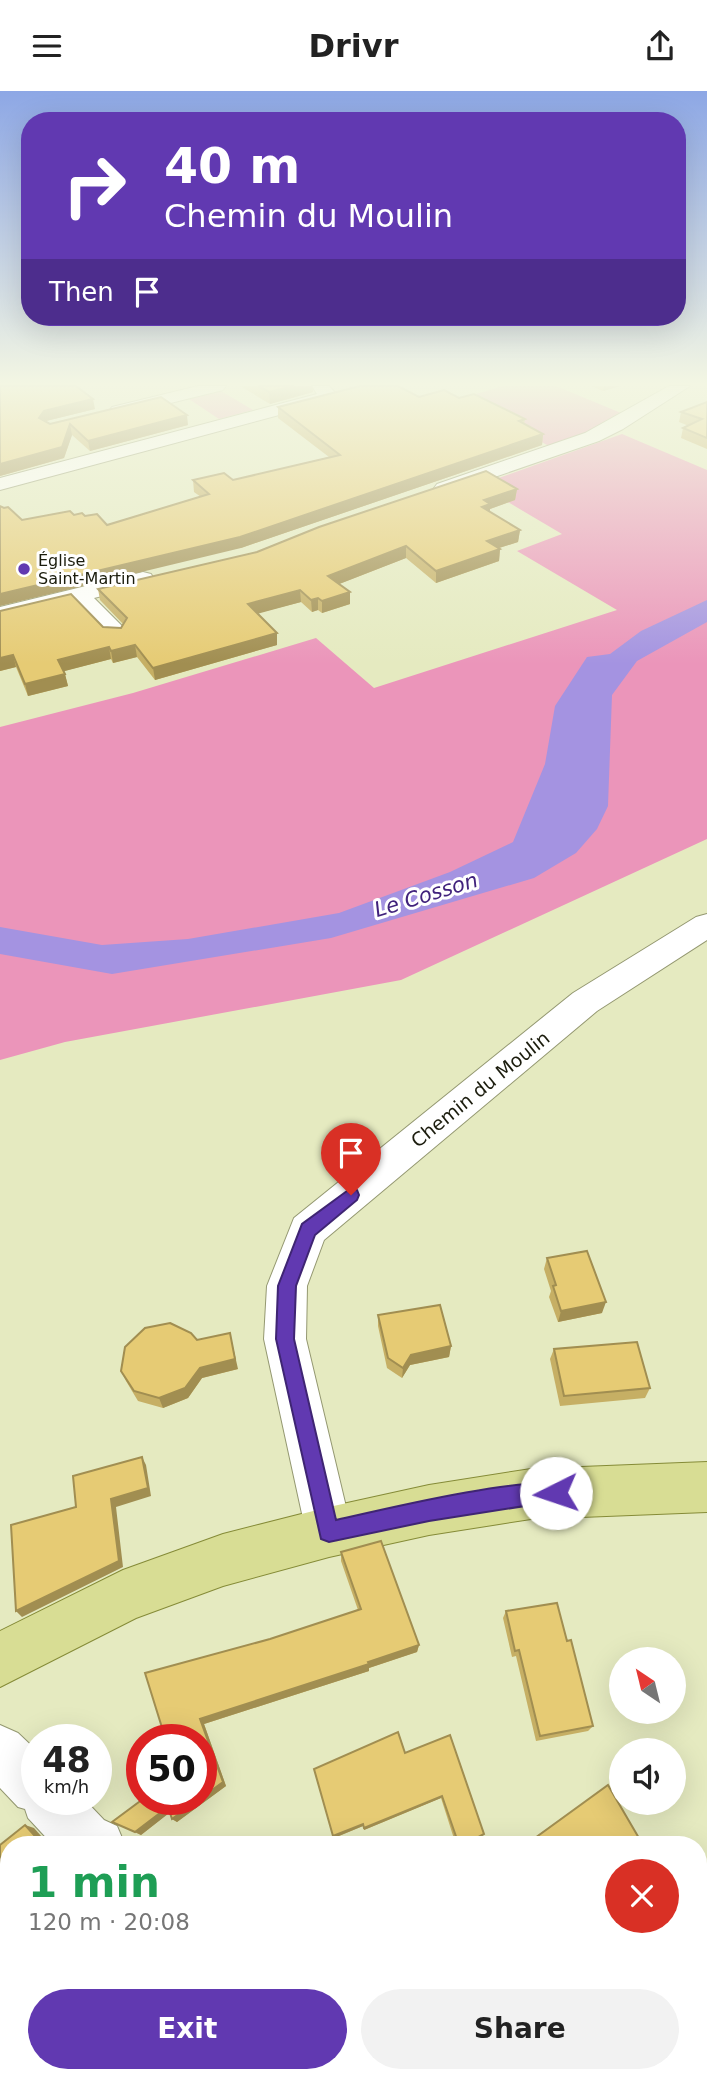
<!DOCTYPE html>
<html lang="en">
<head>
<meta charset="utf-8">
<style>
  body { margin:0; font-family:"DejaVu Sans",sans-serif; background:#f2f2f2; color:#222; height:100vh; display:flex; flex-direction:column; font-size:26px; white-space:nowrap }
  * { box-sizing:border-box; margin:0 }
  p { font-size:23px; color:#767676 }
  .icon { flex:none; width:38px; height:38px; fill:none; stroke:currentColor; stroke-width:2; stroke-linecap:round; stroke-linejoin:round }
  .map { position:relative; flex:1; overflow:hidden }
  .panel { position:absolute; left:0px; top:1745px; width:707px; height:247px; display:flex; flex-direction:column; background:#fff; border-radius:28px 28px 0 0; box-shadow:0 7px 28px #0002 }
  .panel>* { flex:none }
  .banner { position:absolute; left:21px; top:21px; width:665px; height:214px; border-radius:28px; box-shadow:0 7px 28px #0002; background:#6139b1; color:#fff; overflow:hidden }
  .needle { width:46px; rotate:325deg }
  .tools { position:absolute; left:609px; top:1556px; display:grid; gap:14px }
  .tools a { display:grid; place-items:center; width:77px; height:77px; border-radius:50%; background:#fff; box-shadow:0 7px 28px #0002; font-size:35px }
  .speed { position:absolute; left:21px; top:1633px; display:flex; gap:14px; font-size:35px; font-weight:700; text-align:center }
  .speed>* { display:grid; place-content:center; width:91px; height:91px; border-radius:50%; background:#fff; box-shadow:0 7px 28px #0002; line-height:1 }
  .speed small { font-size:18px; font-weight:400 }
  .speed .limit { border:10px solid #d22; background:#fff; color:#111 }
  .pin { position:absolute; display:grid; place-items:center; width:60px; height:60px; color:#fff; margin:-72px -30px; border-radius:50% 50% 50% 0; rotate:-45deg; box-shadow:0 0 7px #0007 }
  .pin .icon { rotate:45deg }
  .me { position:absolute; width:77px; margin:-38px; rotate:266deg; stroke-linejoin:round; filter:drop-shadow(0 0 5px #0008) }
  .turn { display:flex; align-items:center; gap:24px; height:147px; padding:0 28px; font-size:32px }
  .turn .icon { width:91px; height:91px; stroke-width:2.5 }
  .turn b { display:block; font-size:49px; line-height:60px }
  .then { display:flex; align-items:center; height:66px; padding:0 28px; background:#0003; gap:14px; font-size:26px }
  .round { display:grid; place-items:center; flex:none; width:74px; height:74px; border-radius:37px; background:#f2f2f2 }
  .summary { display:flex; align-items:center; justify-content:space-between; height:119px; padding:0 28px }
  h1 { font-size:42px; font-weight:700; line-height:52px; color:#1e9e55 }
  .button { display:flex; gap:14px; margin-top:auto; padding:14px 28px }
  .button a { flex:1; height:80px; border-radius:42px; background:#6139b1; color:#fff; font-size:28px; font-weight:700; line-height:80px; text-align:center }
  .button a+a { background:#f2f2f2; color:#222 }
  header { display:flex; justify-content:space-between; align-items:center; height:91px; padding:0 28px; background:#fff; font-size:32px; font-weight:700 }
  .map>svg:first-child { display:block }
  .green { fill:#ed9ebf }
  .forest { fill:#eb95ba }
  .water { fill:#a493e1 }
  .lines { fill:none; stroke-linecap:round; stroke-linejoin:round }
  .minor-casing { stroke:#949871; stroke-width:2 }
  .major-casing { stroke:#858b37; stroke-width:2 }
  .minor { fill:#fff; fill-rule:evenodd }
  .major { fill:#d8dd94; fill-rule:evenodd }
  .wall { fill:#c6af64 }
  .shaded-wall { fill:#a18e51 }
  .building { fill:#e6cb74; stroke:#a18e51; stroke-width:2 }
  .route { fill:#6139b1; stroke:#3f2573; stroke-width:2 }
  .poi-dot { fill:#6139b1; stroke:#fff; stroke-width:2.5 }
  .labels { text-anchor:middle; stroke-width:6; stroke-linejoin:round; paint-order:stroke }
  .far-poi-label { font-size:16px; fill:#1b1c0d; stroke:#fff; text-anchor:start }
  .street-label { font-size:19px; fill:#1b1c0d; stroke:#fff }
  .water-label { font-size:21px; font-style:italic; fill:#41227c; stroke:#fff }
</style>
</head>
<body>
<header><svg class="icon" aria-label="menu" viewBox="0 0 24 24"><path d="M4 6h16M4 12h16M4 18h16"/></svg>Drivr<svg class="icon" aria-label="share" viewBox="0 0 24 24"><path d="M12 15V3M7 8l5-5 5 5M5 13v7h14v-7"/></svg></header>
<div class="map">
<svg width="707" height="1991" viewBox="0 0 707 1991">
  <rect width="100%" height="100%" fill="#e5eac0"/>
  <polygon class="green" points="221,300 253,319 219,328 189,308"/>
  <g class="forest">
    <polygon points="503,295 556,295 621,322 610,332 551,356 459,308"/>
    <polygon points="622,343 707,379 707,748 401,889 65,951 0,969 0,636 133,602 316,547 374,597 617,519 517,460 562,443 479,394"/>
  </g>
  <polygon class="water" points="707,509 707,531 637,570 612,604 608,715 597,738 576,762 534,787 331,847 112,883 0,863 0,836 102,854 188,848 339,822 450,781 513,751 545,673 555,615 587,566 610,563 641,540"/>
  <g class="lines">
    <g class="minor-casing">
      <g id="minor">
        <polygon points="198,295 226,295 223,299 118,325 109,320 112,316"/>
        <polygon points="312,295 329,295 338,305 335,309 0,399 0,387 317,303"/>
        <polygon points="669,295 690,295 623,338 599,350 451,401 437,401 434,397 437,393 585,342"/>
        <polygon points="143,481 151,483 154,488 151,493 94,507 123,536 127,541 123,546 107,546 74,512 0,530 0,516"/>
        <polygon points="707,823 707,849 597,920 324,1149 307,1195 306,1248 352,1441 345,1457 329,1464 313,1457 306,1441 264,1248 267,1195 294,1127 573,902 696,826"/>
        <polygon points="0,1634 18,1642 37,1660 37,1708 84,1708 104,1729 117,1735 125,1754 53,1754 28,1727 25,1718 18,1716 0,1697"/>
        <polygon points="707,1819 707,1880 698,1883 698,1822"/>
        <polygon points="623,1983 687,1983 690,1991 626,1991"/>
      </g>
    </g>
    <g class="major-casing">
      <polygon id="major" points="707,1371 707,1421 531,1428 429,1444 329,1466 223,1495 136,1527 0,1596 0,1540 123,1479 223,1443 329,1416 429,1394 531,1378"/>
    </g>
    <use href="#minor" class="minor"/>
    <use href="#major" class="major"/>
  </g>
  <g class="wall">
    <polygon points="0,295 95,318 46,330 50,333 188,334 90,360 72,344 64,367 0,385"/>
    <polygon points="240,295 312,295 313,301 270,313"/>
    <polygon points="591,295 620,295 603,300"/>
    <polygon points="419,306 459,307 525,328 524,333 543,343 542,354 241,457 22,429 74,424 85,425 107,434 201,406 194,401 193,389 233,389 329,366 278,327 278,316"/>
    <polygon points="707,311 707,358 681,347 683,337 689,335 679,331 681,321"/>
    <polygon points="517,398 515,409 490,418 490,421 520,439 518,451 499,457 500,458 499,470 436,492 406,467 339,493 350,513 322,522 318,519 312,521 301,511 258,522 277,542 277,554 155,589 137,566 113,572 111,568 64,580 68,595 28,605 16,576 0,580 0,520 103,536 121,537 123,533 100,509 98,498 257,461"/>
    <polygon points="547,1167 602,1222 558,1231 549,1206 551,1200 544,1178"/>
    <polygon points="378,1224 451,1255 449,1266 410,1274 402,1287 387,1277 378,1235"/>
    <polygon points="197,1249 238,1278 202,1287 188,1307 163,1317 138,1310 126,1290 121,1280"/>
    <polygon points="554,1258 650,1297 645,1307 560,1315 550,1268"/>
    <polygon points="341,1461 419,1554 417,1561 369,1577 369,1580 204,1633 226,1695 177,1731 172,1728 170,1721 141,1744 112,1731 201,1708 164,1643 270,1548 358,1519 341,1470"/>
    <polygon points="506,1520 567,1550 593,1635 588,1640 536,1650 516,1565 512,1566 503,1527"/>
    <polygon points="450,1644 465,1754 456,1754 441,1707 364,1739 363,1735 334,1747 314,1678 405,1662"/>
    <polygon points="608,1694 643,1754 534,1754 531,1749"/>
    <polygon points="591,1983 627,1983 632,1991 596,1991 598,1988"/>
  </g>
  <g class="shaded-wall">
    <polygon points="294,295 312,295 313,301 270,313 269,301"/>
    <polygon points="604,295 620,295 603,300"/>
    <polygon points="93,308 95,318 46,330 41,338 39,327 44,320"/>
    <polygon points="187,324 188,334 90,360 88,350"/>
    <polygon points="70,333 72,344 64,367 0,385 0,373"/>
    <polygon points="543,343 542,354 241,457 0,515 0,503"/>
    <polygon points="517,398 515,409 490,418 489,425 481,428 484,409"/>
    <polygon points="520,439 518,451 486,461 487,450"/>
    <polygon points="406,455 406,467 329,497 328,485"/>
    <polygon points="500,458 499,470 436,492 436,480"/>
    <polygon points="300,499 301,511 249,525 248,513"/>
    <polygon points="350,501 350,513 322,522 322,510"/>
    <polygon points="318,507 318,519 312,521 311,509"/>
    <polygon points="277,542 277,554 155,589 153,577"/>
    <polygon points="135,554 137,566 113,572 111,560"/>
    <polygon points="109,556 111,568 61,581 58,569"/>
    <polygon points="13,564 16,576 0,580 0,567"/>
    <polygon points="65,583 68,595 28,605 25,593"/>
    <polygon points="606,1211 602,1222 558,1231 561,1220"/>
    <polygon points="230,1242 238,1278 202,1287 188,1307 163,1317 159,1307"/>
    <polygon points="451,1255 449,1266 410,1274 402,1287 403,1277 411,1264"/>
    <polygon points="142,1366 146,1374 151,1405 116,1416 123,1476 22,1526 16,1520 111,1408"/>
    <polygon points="419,1554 417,1561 369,1577 369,1580 204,1633 226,1695 177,1731 172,1728 199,1708 201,1708 200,1628"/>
    <polygon points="442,1705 441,1707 364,1739 364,1737"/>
    <polygon points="168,1716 173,1719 141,1744 135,1741"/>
    <polygon points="363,1733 363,1735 334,1747 333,1745"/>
    <polygon points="25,1734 34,1737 49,1754 42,1753"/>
    <polygon points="9,1800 9,1811 0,1818 0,1808"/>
    <polygon points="9,1960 9,1963 0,1969 0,1966"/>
  </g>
  <g class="building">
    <polygon points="0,295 76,295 93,308 44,320 39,327 50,333 161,306 187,324 88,350 70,333 62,356 0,373"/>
    <polygon points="258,295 294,295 269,301"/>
    <polygon points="360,295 398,295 419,306 444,299 459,307 474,303 525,328 519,330 543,343 240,446 0,503 0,415 4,417 8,416 22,429 70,420 74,424 82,422 85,425 97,423 107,434 209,403 193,389 224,382 233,389 340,364 278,316"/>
    <polygon points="707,311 707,347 683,337 702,328 681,321"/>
    <polygon points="486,380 517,398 484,409 490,413 482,416 520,439 487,450 500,458 436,480 406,455 328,485 350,501 322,510 318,507 311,509 300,499 248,513 277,542 153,577 135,554 111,560 109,556 58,569 65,583 25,593 13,564 0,567 0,520 71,503 103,536 121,537 127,527 98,498 257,461 319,436"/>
    <polygon points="587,1160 606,1211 561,1220 553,1195 556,1194 547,1167"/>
    <polygon points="440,1214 451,1255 411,1264 403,1277 388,1267 378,1224"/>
    <polygon points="170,1232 191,1242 197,1249 230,1242 235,1268 200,1277 185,1297 159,1307 134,1300 121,1280 125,1256 145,1237"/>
    <polygon points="637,1251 650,1297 564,1305 554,1258"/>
    <polygon points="142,1366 148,1397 111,1408 119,1470 16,1520 11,1434 76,1416 73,1385"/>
    <polygon points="381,1450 419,1554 368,1571 369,1573 200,1628 223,1691 201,1707 201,1648 155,1648 164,1643 145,1582 270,1548 361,1518 341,1461"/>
    <polygon points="557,1512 567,1550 571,1549 593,1635 540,1645 519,1559 515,1560 506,1520"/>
    <polygon points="398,1641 405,1662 450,1644 484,1743 464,1754 459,1754 442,1705 364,1737 363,1733 333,1745 314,1678"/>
    <polygon points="608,1694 643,1754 539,1754 535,1747"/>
    <polygon points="143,1708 199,1708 172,1728 168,1716 135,1741 112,1731"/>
    <polygon points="25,1734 42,1753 44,1754 9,1754 9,1800 0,1808 0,1754"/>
    <polygon points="9,1880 9,1960 0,1966 0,1887"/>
    <polygon points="354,1983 435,1983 432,1991 364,1991"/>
    <polygon points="593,1983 627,1983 631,1987 632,1991 603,1991"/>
  </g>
  <linearGradient id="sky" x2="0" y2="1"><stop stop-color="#8da7e5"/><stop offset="0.51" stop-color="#f3f6e3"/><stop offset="1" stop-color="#f3f6e3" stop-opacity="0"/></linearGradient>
  <rect width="707" height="573" fill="url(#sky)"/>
  <path class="route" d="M 351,1097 L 357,1099 L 359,1104 L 357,1109 L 315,1144 L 296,1195 L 294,1248 L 336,1429 C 376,1420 533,1382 563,1395 L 566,1402 L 563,1409 L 429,1430 L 329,1451 L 321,1448 L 276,1248 L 278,1195 L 302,1133 Z"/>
  <circle class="poi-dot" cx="24" cy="478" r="7"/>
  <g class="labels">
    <g class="far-poi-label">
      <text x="38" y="475">Église<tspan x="38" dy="18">Saint-Martin</tspan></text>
    </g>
    <g class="street-label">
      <text transform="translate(480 998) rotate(-39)" y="7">Chemin du Moulin</text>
    </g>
    <g class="water-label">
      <text transform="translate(426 804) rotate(-17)" y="7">Le Cosson</text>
    </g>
  </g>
</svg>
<div class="tools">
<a><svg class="needle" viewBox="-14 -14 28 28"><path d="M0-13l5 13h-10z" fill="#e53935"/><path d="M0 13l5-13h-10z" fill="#767676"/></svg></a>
<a><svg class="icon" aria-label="sound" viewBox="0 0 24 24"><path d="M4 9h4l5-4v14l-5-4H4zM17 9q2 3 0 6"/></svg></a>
</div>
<div class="speed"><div>48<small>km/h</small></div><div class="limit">50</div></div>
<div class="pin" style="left:351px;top:1104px;background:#d93025"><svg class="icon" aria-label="arrive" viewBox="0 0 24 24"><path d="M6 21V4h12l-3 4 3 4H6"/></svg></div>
<svg class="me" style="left:556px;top:1402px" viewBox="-20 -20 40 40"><circle r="19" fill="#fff"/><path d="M0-13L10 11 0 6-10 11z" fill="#6139b1"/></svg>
<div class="banner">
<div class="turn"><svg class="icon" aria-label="right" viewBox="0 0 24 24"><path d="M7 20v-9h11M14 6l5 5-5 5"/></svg><div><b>40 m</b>Chemin du Moulin</div></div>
<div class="then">Then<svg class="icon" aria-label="arrive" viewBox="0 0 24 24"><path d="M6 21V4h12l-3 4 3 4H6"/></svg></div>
</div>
<section class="panel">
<div class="summary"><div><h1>1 min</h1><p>120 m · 20:08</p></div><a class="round" style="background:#d93025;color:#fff"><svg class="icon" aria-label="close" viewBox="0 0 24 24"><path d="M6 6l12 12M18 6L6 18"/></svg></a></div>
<div class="button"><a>Exit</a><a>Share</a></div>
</section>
</div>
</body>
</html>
